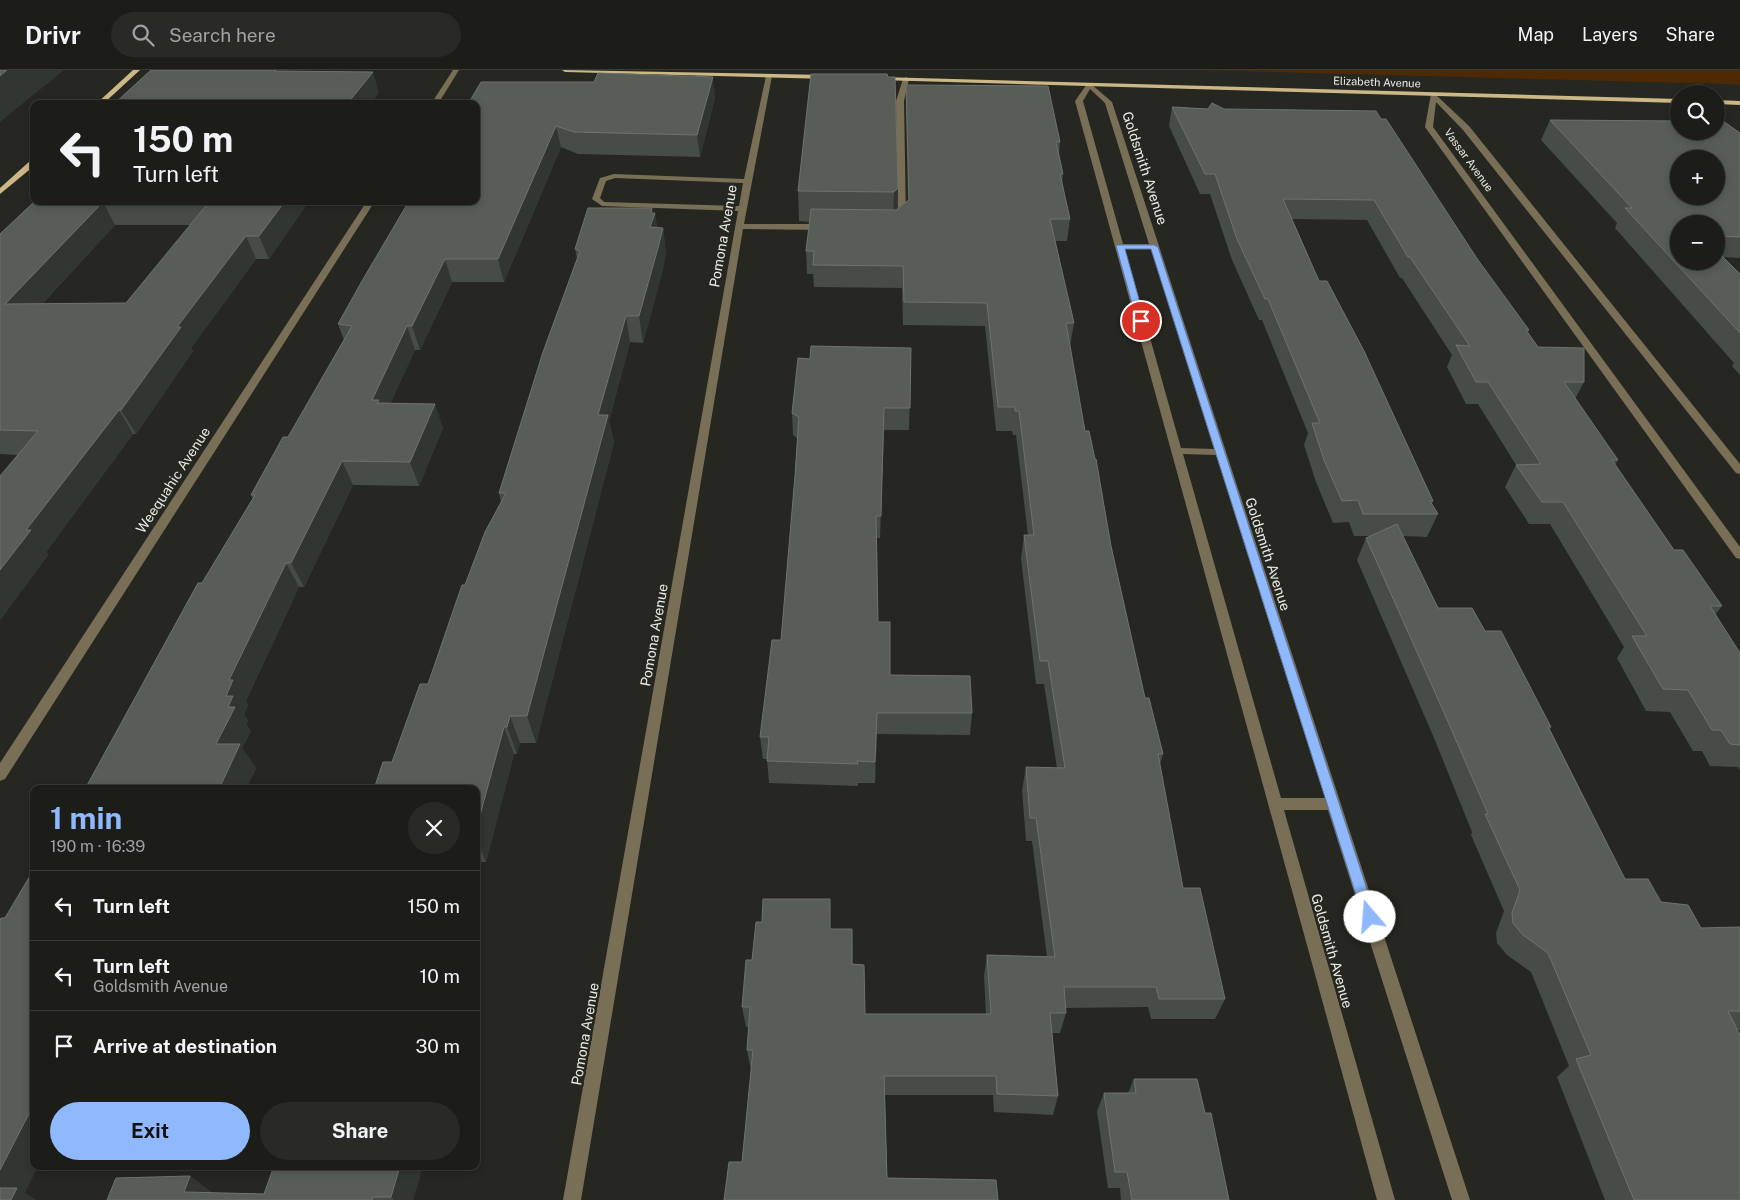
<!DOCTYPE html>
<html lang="en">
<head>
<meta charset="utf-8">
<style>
  body { margin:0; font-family:"Public Sans",sans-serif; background:#292a25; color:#f1f3f6; height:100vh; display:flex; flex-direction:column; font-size:19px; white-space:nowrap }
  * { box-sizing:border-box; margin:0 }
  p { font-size:16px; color:#a0a2a2 }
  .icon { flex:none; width:28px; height:28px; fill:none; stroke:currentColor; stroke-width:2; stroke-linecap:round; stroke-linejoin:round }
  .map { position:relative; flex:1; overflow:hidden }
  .drawer { position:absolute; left:30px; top:715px; width:450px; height:385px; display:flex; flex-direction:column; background:#1c1d18; border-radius:10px; box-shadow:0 2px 8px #0003,0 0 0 1px #3a3b37 }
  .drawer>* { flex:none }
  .guide { position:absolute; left:30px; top:30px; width:450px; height:105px; border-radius:10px; box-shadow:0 2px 8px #0003,0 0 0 1px #3a3b37; background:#1c1d18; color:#f1f3f6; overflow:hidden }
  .tools { position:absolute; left:1670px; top:15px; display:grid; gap:10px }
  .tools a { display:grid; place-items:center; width:55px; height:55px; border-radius:50%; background:#1c1d18; box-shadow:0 2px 8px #0003,0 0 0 1px #3a3b37; font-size:25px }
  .pin { position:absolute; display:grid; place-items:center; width:42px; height:42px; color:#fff; margin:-21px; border:2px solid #fff; border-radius:50%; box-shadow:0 1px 5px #0007 }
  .me { position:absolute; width:55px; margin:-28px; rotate:342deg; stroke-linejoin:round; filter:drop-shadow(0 0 4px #0008) }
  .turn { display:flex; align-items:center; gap:18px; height:105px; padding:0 20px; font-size:22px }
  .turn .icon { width:65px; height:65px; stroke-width:2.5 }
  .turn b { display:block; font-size:35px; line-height:42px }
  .round { display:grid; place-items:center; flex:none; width:52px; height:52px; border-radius:26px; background:#292a25 }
  .head { display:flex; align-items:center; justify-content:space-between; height:85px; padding:0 20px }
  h1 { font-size:30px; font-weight:700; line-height:38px; color:#8fb8fd }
  .cta { display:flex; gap:10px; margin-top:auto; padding:10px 20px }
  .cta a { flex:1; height:58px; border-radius:30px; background:#8fb8fd; color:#111; font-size:20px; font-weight:700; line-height:58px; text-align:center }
  .cta a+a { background:#292a25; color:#f1f3f6 }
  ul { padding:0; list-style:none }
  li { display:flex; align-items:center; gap:15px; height:70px; padding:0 20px; border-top:1px solid #3a3b37 }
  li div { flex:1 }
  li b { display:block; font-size:19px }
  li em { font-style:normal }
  header { display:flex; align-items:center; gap:30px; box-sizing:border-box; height:70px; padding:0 25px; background:#1c1d18; border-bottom:1px solid #3a3b37 }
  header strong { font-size:24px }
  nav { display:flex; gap:28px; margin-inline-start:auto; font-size:18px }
  .search { width:350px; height:45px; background:#292a25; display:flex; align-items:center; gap:12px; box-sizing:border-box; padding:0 18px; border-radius:28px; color:#a0a2a2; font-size:19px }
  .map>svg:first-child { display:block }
  .green { fill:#4d2905 }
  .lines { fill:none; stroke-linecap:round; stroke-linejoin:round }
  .minor { fill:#796f57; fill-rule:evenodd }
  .major { fill:#ccb886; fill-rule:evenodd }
  .wall { fill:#464c46; fill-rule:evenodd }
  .shaded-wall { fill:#323630 }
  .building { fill:#585d57; stroke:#6e736d; fill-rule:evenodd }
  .route { fill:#8fb8fd; stroke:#5d78a4 }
  .labels { text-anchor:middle; stroke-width:5; stroke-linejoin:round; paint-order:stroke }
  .far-street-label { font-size:11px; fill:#e9ebe5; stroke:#262720 }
  .street-label { font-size:14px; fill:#e9ebe5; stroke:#262720 }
</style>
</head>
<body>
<header>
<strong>Drivr</strong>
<div class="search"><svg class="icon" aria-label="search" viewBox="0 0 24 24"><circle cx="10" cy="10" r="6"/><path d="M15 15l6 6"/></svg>Search here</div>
<nav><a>Map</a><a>Layers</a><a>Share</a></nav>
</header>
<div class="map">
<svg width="1740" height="1130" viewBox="0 0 1740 1130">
  <rect width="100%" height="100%" fill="#262720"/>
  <polygon class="green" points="1191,0 1740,0 1740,15 1726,14"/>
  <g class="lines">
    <g class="minor">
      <polygon points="453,0 459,0 438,34 431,34"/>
      <path d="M 769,4 L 772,6 L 744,154 L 825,154 L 829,157 L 825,160 L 743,159 L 581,1130 L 563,1130 L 738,141 L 602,136 L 592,129 L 600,108 L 614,104 L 744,109 L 766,6 ZM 615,108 L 743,113 L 739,136 L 604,132 L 600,128 L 606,111 Z"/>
      <polygon points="906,7 909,9 904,31 906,151 902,153 898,151 896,31 903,9"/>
      <path d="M 1087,14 L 1091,14 L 1112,32 L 1470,1130 L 1452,1130 L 1328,740 L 1284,740 L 1395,1130 L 1377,1130 L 1075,31 ZM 1090,19 L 1105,33 L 1149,174 L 1123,174 L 1083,31 ZM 1125,179 L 1151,179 L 1214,379 L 1181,378 ZM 1183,384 L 1216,385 L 1325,728 L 1281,728 Z"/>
      <polygon points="1431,24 1435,24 1469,56 1740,394 1740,404 1736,403 1463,60 1436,32 1433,57 1740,477 1740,489 1736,488 1425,57"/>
      <polygon points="367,131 375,131 5,709 0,711 0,693"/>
    </g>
    <g class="major">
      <polygon points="133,0 140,0 103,34 96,34"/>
      <polygon points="562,0 827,5 830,7 827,9 565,2"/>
      <polygon points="880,7 1679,29 1679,33 878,10 878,8"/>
      <polygon points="1716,30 1740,31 1740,35 1716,34"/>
      <polygon points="31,90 34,90 34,96 0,124 0,118"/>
    </g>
  </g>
  <g class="wall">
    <polygon points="888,7 897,139 908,130 906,35 906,15 1060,72 1059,84 1063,104 1062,114 1070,149 1067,171 1055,171 1074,253 1070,276 1085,361 1145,628 1163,684 1160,695 1183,818 1225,929 1215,949 1151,949 1148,937 1066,938 1066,943 1060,963 1052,963 1058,1026 1053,1045 994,1042 993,1025 885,1025 887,1108 998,1130 724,1130 729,1092 742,1092 751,1000 747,980 749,957 746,957 742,937 752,890 831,851 831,859 852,859 853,894 865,944 986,944 984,906 987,885 1047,887 1032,771 1026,771 1022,720 1026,697 1057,698 1044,614 1036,614 1021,489 1024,465 1028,465 1016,365 1013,365 1012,361 996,361 985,256 903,255 902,218 814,217 813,204 807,204 806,181 810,152 799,151 798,121"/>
    <polygon points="715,27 700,87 578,84 561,77 504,212 452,212 420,280 415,280 390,333 443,358 419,416 353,415 304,517 299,517 246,631 248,635 244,644 248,651 246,654 251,661 242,678 256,698 246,719 85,719 202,513 253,429 251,425 288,367 344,270 338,254 476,34"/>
    <polygon points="1212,33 1478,190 1529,260 1528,263 1538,277 1584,312 1575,329 1618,390 1615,395 1674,480 1722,536 1715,545 1740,583 1740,700 1738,697 1710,696 1702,681 1693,681 1670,642 1646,641 1617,588 1624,577 1550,454 1529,454 1505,417 1516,395 1478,334 1466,334 1447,297 1452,285 1402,208 1400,208 1367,150 1292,149 1319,211 1433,431 1432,434 1438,444 1427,467 1403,466 1438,538 1485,561 1551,657 1550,659 1625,809 1701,858 1740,857 1740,960 1737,960 1740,1130 1605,1130 1557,1007 1569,996 1531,902 1507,885 1497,873 1496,863 1504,841 1471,765 1472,762 1434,668 1357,490 1366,468 1370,466 1354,466 1349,452 1333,453 1316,412 1304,375 1308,363 1262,250 1259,250 1232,190 1210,124 1200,124 1169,56 1172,37 1208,39"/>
    <path d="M 1550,50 L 1740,63 L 1740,188 L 1723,187 L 1740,204 L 1740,305 L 1732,296 L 1734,293 L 1615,158 L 1617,153 L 1541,70 ZM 1679,154 L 1716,154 L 1716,191 Z"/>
    <path d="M 35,131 L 309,131 L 269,189 L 256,189 L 191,278 L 193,281 L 136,364 L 133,364 L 46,482 L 48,485 L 0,550 L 0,406 L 18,385 L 0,384 L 0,164 ZM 115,155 L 191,155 L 126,233 L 42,234 Z"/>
    <polygon points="653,143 655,143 657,158 663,158 666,183 662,203 643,273 630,272 609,351 614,372 536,673 520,673 517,684 514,684 486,792 478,792 476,798 476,719 392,692 428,614 465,515 501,432 499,423 577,189 575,179"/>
    <polygon points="911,278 909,360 884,360 880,468 877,468 878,552 890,605 972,643 970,665 877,664 875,713 858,713 858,716 769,713 767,689 763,689 760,667 781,570 795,406 797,368 793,365 792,343"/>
    <polygon points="1134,1009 1205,1043 1229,1130 1121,1130 1120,1118 1108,1118 1097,1041 1104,1023 1128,1023"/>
    <polygon points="274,1096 416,1096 421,1102 413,1130 107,1130 190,1106 212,1123 264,1124"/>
  </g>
  <g class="shaded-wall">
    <polygon points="7,0 64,0 0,52 0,6"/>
    <polygon points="373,2 379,23 371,34 347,34"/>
    <polygon points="713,7 715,27 700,87 697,65"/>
    <polygon points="556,56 561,77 504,212 498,189"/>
    <polygon points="898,118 897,148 893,152 894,122"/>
    <polygon points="285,131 309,131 269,189 259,166"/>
    <polygon points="103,132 115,155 20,257 5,234"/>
    <polygon points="652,138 654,146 655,143 658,168 650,157 651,143"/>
    <polygon points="663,158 666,183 662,203 643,273 639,246"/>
    <polygon points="246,166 256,189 191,278 193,281 136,364 121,340 177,257"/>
    <polygon points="445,189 452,212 420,280 412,256"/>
    <polygon points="626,246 630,272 609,351 614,372 536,673 527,646 598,345"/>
    <polygon points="407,256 415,280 385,346 372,330"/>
    <polygon points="435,334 443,358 419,416 410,392"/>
    <polygon points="884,338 884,360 880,468 881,446"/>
    <polygon points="119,340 133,364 46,482 48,485 0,550 0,500 26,460"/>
    <polygon points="342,391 353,415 304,517 291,493"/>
    <polygon points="286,493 299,517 246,631 248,635 244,644 248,651 246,654 251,661 242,678 256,698 246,719 219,719 216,674 228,637 226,626 229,610"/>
    <polygon points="877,643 877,664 875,713 875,692"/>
    <polygon points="510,646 520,673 517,684 507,657"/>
    <polygon points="504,657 514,684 486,792 476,769 476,760"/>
    <polygon points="830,829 831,851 831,880 830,859"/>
    <polygon points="852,859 853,880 852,915"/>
    <polygon points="34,1034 34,1096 38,1096 25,1123 36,1130 11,1130 0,1123 0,1100"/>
    <polygon points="395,1096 416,1096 421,1102 413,1130 394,1130 391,1127"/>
    <polygon points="190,1106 214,1125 184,1122"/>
  </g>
  <g class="building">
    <polygon points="0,0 7,0 0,6"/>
    <polygon points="151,0 276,0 275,1 373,2 347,34 115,33"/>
    <polygon points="598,3 713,7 697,65 574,62 556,56 498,189 445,189 412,256 407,256 372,330 379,330 377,333 435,334 410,392 342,391 291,493 286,493 229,610 233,610 226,626 233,626 228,637 235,637 216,674 240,674 219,719 85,719 198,513 202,513 255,425 251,425 283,367 288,367 352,256 338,254 362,211 409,131 476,131 476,34 468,34 481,12 594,12"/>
    <polygon points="811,4 887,4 888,7 895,7 898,118 894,122 798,121"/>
    <polygon points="906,15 1048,16 1060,72 1056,72 1063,104 1060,104 1070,149 1050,149 1074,253 1066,253 1085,361 1089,361 1095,389 1096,389 1111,476 1145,628 1149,628 1163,684 1158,684 1183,818 1200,818 1225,929 1159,929 1156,917 1064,917 1066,943 1050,943 1058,1026 997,1024 996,1006 884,1006 887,1108 996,1110 998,1130 724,1130 729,1092 742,1092 753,980 747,980 750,937 742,937 746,890 752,890 756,852 762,852 763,829 830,829 830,859 852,859 852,894 864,895 865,944 991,944 987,885 1055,887 1036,748 1030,748 1026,697 1065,698 1048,591 1040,591 1024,465 1034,465 1019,341 1015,341 1015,337 998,337 987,233 904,232 903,196 813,195 814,181 806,181 811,139 896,140 909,130"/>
    <polygon points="1212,33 1224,39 1376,41 1381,49 1386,49 1478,190 1529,260 1526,260 1538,277 1584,278 1584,312 1564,312 1618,390 1612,390 1674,480 1683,480 1722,536 1710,536 1740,583 1740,675 1730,674 1721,660 1712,660 1688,620 1663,619 1632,566 1647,566 1563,432 1542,432 1516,395 1541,394 1488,312 1476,312 1456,275 1470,276 1410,187 1408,187 1374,130 1283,129 1319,211 1327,211 1364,281 1433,431 1430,431 1438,444 1363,444 1358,430 1342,431 1324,390 1312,353 1320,353 1268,229 1265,229 1237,169 1215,104 1205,104 1172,37 1208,39"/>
    <path d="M 1550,50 L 1679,51 L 1679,61 L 1716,61 L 1716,51 L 1723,51 L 1740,63 L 1740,167 L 1716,166 L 1716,154 L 1679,154 L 1679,191 L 1716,191 L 1716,180 L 1740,204 L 1740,263 L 1625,138 L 1632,138 ZM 1679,89 L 1716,89 L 1716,126 L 1679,126 Z"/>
    <path d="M 35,131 L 285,131 L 259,166 L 246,166 L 177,257 L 181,257 L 121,340 L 119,340 L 26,460 L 31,460 L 0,500 L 0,406 L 38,361 L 0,360 L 0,164 ZM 103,132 L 209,132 L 126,233 L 5,234 Z"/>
    <polygon points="588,138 652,138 651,143 655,143 650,157 663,158 658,178 639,246 626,246 598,345 608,345 527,646 510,646 507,657 504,657 476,760 476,719 374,719 383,692 392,692 420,614 428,614 462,515 465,515 485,462 506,423 499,423 543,282 580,181 575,179"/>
    <polygon points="811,276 911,278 910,338 884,338 881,446 876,446 878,552 890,552 890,605 970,606 972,643 877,643 875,692 857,691 858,694 767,691 769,667 760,667 772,570 781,570 795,406 799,347 792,343 798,288 810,289"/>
    <polygon points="1397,454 1438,538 1472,538 1485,561 1501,561 1551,657 1548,657 1625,809 1648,809 1661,832 1688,835 1701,858 1740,857 1740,941 1728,941 1740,965 1740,1130 1634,1130 1576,989 1591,985 1548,883 1523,865 1513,853 1512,843 1520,820 1485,744 1488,744 1446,647 1366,468"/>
    <polygon points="34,799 34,1034 0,1100 0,851 1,848 5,848"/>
    <polygon points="1134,1009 1197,1009 1205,1043 1211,1043 1229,1130 1132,1130 1127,1102 1115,1102 1104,1023 1136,1023"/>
    <polygon points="274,1096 400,1096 391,1127 373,1127 372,1130 107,1130 116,1108 190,1106 184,1122 264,1124"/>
    <polygon points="0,1118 17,1118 11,1130 0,1130"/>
  </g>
  <polygon class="route" points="1117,175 1154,175 1158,177 1376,847 1374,852 1370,854 1365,852 1363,847 1151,179 1125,179 1145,251 1141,253 1137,251 1116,176"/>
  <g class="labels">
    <g class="far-street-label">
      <text transform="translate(1377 12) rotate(2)" y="4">Elizabeth Avenue</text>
      <text transform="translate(1469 90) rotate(54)" y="4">Vassar Avenue</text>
    </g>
    <g class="street-label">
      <text transform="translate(1145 98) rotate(72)" y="5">Goldsmith Avenue</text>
      <text transform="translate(723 166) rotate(-80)" y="5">Pomona Avenue</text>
      <text transform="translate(173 410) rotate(-57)" y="5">Weequahic Avenue</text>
      <text transform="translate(1268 484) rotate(72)" y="5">Goldsmith Avenue</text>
      <text transform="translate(654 565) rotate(-80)" y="5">Pomona Avenue</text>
      <text transform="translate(1332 881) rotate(74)" y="5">Goldsmith Avenue</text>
      <text transform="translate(585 964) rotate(-80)" y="5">Pomona Avenue</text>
    </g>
  </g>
</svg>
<div class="tools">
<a><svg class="icon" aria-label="search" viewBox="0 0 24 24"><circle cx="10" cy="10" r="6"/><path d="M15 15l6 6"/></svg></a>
<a>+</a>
<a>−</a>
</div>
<div class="pin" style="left:1141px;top:251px;background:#d93025"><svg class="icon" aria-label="arrive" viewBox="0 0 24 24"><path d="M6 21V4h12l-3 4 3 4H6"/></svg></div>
<svg class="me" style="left:1370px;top:847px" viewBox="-20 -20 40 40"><circle r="19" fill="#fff"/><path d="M0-13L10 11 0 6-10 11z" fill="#8fb8fd"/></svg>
<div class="guide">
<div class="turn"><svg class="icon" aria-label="left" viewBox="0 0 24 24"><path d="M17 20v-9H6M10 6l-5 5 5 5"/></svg><div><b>150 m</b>Turn left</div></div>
</div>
<section class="drawer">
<div class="head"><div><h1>1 min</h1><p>190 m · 16:39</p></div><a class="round"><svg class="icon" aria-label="close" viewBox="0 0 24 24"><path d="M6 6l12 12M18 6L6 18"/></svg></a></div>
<ul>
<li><svg class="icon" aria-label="left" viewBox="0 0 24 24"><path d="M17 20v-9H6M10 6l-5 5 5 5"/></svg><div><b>Turn left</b></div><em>150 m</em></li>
<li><svg class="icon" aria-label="left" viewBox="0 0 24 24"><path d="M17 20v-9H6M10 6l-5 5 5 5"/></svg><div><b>Turn left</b><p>Goldsmith Avenue</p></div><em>10 m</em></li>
<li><svg class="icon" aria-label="arrive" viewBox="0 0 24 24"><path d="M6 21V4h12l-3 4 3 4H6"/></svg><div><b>Arrive at destination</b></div><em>30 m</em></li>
</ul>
<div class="cta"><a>Exit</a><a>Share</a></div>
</section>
</div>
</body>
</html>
